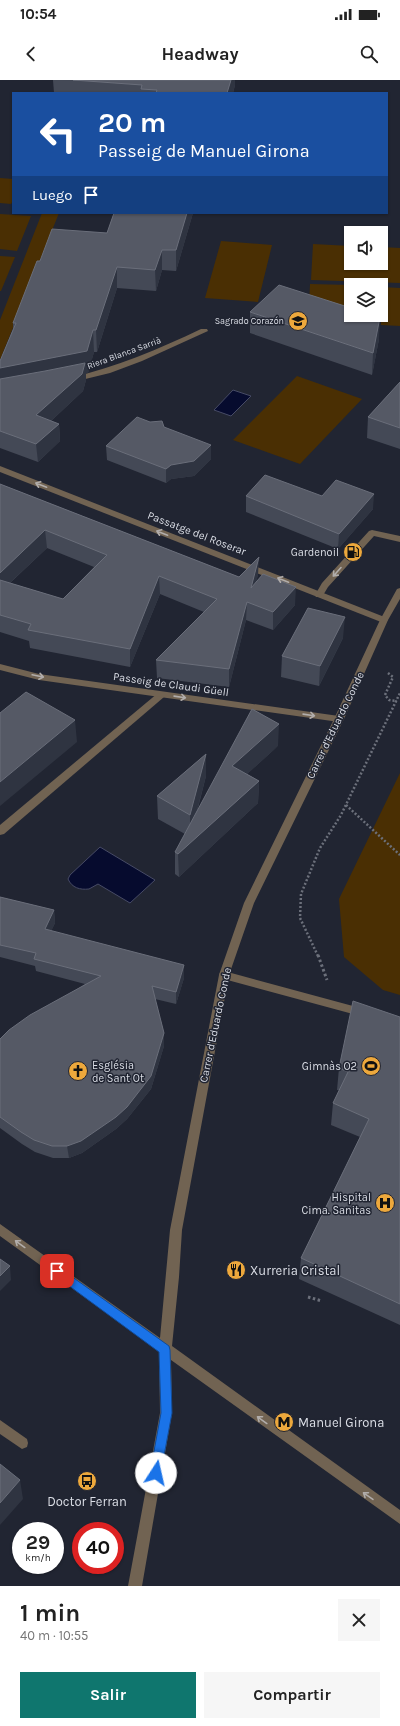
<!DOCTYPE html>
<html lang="es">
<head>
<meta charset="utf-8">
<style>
  body { margin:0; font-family:Karla,sans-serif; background:#f6f6f6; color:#222; height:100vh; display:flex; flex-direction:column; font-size:15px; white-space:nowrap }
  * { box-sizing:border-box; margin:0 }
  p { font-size:13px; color:#767676 }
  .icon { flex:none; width:22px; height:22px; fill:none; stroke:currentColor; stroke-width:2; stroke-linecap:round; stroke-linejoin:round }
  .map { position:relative; height:1506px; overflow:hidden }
  .drawer { display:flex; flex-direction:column; background:#fff; flex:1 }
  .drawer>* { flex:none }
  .top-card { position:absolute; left:12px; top:12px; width:376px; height:122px; border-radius:0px; box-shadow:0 1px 3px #0004; background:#1a4fa0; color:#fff; overflow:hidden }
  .buttons { position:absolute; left:344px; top:146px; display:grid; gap:8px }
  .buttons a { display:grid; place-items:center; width:44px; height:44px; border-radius:0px; background:#fff; box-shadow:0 1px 3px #0004; font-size:20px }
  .speed { position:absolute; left:12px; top:1442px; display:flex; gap:8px; font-size:20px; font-weight:700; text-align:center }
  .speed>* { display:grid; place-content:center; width:52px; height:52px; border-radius:50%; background:#fff; box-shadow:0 1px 3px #0004; line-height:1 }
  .speed small { font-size:10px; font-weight:400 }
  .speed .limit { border:6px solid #d22; background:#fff; color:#111 }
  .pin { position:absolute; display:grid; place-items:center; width:34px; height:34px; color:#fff; margin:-17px; border-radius:8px; box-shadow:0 2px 6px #0006 }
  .me { position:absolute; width:44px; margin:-22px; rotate:10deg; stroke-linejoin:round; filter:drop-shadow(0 0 3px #0008) }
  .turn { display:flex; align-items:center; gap:14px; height:84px; padding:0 20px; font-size:18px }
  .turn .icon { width:52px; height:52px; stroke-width:2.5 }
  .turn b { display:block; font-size:28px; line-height:34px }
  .then { display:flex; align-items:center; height:38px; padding:0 20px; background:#0003; gap:8px; font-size:15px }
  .round { display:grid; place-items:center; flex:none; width:42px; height:42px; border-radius:0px; background:#f6f6f6 }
  .head { display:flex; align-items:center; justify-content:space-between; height:68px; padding:0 20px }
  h1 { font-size:24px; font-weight:700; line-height:30px }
  .cta { display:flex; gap:8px; margin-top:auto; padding:8px 20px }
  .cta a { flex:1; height:46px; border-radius:0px; background:#0f766e; color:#fff; font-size:16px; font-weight:700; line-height:46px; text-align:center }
  .cta a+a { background:#f6f6f6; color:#222 }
  .status { display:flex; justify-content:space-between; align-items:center; height:28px; padding:0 20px; background:#fff; direction:ltr }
  .status svg { height:11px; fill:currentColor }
  header { display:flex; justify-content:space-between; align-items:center; height:52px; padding:0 20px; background:#fff; font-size:18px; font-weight:700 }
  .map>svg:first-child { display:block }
  .green { fill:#4a2f03 }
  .water { fill:#060b2e; stroke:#464a65 }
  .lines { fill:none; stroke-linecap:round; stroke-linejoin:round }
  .path-far1 { stroke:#6c707b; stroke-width:2.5; stroke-dasharray:2 2; stroke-linecap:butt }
  .path { stroke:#6c707b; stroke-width:3; stroke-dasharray:2.5 2.5; stroke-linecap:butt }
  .service { fill:#716352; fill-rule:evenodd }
  .pedestrian { fill:#716352; fill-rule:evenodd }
  .minor { fill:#716352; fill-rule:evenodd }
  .tertiary { fill:#716352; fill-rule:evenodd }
  .wall { fill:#444956; fill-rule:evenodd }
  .shaded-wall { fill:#2f3441 }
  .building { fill:#555965; stroke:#6a6e7a }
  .oneway { stroke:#b1adab }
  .route { fill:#1a73e8; stroke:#114b97 }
  .labels { text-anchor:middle; stroke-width:3; stroke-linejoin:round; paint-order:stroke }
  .far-poi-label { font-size:9px; fill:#dbdee6; stroke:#212532; text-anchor:end }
  .far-street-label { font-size:9px; fill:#dbdee6; stroke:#212532 }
  .street-label { font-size:11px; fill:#dbdee6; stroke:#212532 }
  .poi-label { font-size:11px; fill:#dbdee6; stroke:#212532; text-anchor:end }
  .near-poi-label { font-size:13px; fill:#dbdee6; stroke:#212532; text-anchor:start }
</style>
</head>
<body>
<div class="status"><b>10:54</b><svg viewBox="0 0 49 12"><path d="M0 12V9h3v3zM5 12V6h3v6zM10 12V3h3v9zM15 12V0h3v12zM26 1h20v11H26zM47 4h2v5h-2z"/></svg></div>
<header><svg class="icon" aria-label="back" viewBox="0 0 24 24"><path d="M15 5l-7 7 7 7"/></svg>Headway<svg class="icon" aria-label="search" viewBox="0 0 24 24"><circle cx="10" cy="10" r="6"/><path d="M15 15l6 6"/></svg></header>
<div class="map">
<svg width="400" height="1506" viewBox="0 0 400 1506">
  <rect width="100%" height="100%" fill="#212532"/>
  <g class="green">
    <polygon points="0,98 13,99 13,121 11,124 0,123"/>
    <polygon points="42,133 59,133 0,280 0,240"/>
    <polygon points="0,134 31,136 17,171 0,169"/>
    <polygon points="221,161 272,165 258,222 205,218"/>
    <polygon points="313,164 351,166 351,183 381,183 381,167 400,168 400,203 311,200"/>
    <polygon points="0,176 15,177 1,211 0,211"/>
    <polygon points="310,204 351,205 351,227 309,226"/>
    <polygon points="381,207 400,208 400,246 381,245"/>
    <polygon points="297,296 362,319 300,384 233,360"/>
    <polygon points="400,693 400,915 383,910 344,877 339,819"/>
  </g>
  <g class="water">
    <polygon points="233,310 251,316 231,336 214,330"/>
    <path d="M 100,767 L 155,800 L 130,823 L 98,804 L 89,809 C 80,810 72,808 68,799 L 70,795 Z"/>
  </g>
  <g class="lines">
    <g class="path-far1">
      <polyline points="388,593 393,597 385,615 389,620 397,621"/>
      <polyline points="346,725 400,775"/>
      <polyline points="318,876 300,838 301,814 320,768 341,735 400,613"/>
    </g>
    <g class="path">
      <polyline points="318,875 327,900"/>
      <polyline points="308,1217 322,1221"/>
    </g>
    <g class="service">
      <polygon points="372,450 400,456 400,462 374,456 328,507 322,517 316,517 315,515 322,503 369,451"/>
      <polygon points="161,612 164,613 166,615 164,617 4,754 0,755 0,745 158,613"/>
    </g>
    <g class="pedestrian">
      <path d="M 201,249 L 207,249 L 208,251 L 142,281 L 110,293 L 73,302 L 69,300 L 70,298 C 116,287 159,269 201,249 Z"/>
      <polygon points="224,891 364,929 368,930 369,933 368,936 364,937 220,898 219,895 220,892"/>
    </g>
    <g class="minor">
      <polygon points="0,386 387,538 388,540 384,543 381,542 0,392"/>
      <polygon points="0,584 39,594 339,636 344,639 339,642 39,600 0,590"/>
      <polygon points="0,1340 27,1359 28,1363 27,1367 22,1369 0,1354"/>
    </g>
    <polygon class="tertiary" points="400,508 400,519 388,540 344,639 254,823 229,895 182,1150 179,1197 172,1266 400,1430 400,1444 171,1280 172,1333 142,1506 128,1506 160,1333 159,1271 0,1156 0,1144 160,1258 170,1150 219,895 244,823 334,639 380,540 397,509"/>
  </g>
  <g class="wall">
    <polygon points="53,0 235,0 235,5 233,13 54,13"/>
    <polygon points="114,133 193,133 176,191 162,190 156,211 117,208 97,272 94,272 88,293 86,293 86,300 83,311 51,341 59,344 60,361 38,382 0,368 0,281 13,249 13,243 40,181 107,153"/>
    <polygon points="250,232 379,259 372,295 250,253"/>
    <polygon points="400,302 400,369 367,358 368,337"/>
    <polygon points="164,347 211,379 194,396 171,399 166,403 107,380 106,366"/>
    <path d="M 0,404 L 239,497 L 258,495 L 256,501 L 295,525 L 273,550 L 246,540 L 229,607 L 157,598 L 156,580 L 204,532 L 160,514 L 130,587 L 30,568 L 29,561 L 0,552 ZM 47,468 L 94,487 L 63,519 L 10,503 Z"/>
    <polygon points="246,416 373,429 338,469 246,432"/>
    <polygon points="343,558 319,606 281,597 282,576"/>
    <polygon points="278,666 247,694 259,701 258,723 179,797 175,794 175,772 185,754 158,739 157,716 206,674 206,696 197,732"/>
    <polygon points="0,817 54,830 55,843 51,851 184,898 176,924 155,919 164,953 164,966 151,1009 127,1039 116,1049 82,1073 69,1078 53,1078 35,1072 22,1064 0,1048 0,959 85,904 36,891 35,886 0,877"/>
    <polygon points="400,937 400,1245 299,1199 301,1178 360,1057 331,1045 333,1023 339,1010 337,1010 339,988"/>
  </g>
  <g class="shaded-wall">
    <polygon points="231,0 235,0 235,5 233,13 227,13"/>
    <polygon points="187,133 193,133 176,191 176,170"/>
    <polygon points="162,170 162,190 156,211 155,190"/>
    <polygon points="117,187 117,208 97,272 96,250"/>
    <polygon points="380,237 379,259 372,295 373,273"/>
    <polygon points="93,250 94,272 88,293 86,293 86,300 83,311 38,353 0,310 0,288"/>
    <polygon points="59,344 60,361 38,382 36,364"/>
    <polygon points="211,365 211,379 194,396 171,399 166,403 166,389 171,385"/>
    <polygon points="374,414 373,429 338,469 339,454"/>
    <polygon points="45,450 47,468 0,512 0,493"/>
    <polygon points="259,477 258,495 251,524 251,508"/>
    <polygon points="159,496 160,514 130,587 130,569"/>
    <polygon points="296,507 295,525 273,550 273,532"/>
    <polygon points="247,522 246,540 229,607 229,589"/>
    <polygon points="345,537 343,558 319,606 320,586"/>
    <polygon points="75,640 77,662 0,726 0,702"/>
    <polygon points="279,644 278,666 232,708 232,686"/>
    <polygon points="206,674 206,696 190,757 190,735"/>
    <polygon points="259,701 258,723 179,797 178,774"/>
    <polygon points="54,830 55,843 46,862 45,849"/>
    <polygon points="184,885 184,898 176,924 176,912"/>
    <polygon points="164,953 164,966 151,1009 127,1039 116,1049 82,1073 69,1078 67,1066"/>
    <polygon points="10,1186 11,1200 0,1211 0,1196"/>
    <polygon points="20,1400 23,1419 0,1445 0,1423"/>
  </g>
  <g class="building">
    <polygon points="73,0 231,0 227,13 156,13 157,10 141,9 142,5"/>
    <polygon points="114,133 187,133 176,170 162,170 155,190 117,187 96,250 93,250 87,271 0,288 0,281 16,243 13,243 37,181 40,181 52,149 107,153"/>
    <polygon points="279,205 351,228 351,235 372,235 380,237 373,273 250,232"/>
    <polygon points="85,283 82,294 36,335 59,344 36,364 0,351 0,299 45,291"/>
    <polygon points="400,302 400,348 368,337"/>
    <polygon points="137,337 150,342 162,341 164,347 211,365 194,381 171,385 166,389 106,366"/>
    <polygon points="265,395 322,416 336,400 374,414 339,454 246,416"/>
    <polygon points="0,404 239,497 259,477 251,508 263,494 296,507 273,532 247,522 229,589 156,580 217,519 159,496 130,569 28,550 31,544 0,535 0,500 63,519 107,475 45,450 0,493"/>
    <polygon points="308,528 345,537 320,586 282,576"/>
    <polygon points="26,612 75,640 0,702 0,633"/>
    <polygon points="252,629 279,644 232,686 259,701 178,774 175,772"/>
    <polygon points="206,674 190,735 157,716"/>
    <polygon points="0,817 54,830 45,849 184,885 176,912 152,906 164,953 151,996 127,1027 116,1037 81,1061 67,1066 52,1066 34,1060 21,1052 0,1037 0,959 9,950 30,935 101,896 34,879 36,873 0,865"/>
    <polygon points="353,921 400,937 400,1224 301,1178 369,1039 333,1023 348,992 339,988"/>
    <polygon points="0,1179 10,1186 0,1196"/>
    <polygon points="0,1384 20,1400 0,1423"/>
  </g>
  <defs><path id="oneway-shaft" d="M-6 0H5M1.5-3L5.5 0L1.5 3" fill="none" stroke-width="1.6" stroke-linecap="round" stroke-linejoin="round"/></defs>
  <g class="oneway">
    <use href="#oneway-shaft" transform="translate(41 405) rotate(-159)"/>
    <use href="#oneway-shaft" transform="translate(162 453) rotate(-159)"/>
    <use href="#oneway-shaft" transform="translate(337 492) rotate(132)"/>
    <use href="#oneway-shaft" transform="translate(283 500) rotate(-159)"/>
    <use href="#oneway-shaft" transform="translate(38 596) rotate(12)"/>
    <use href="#oneway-shaft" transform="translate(180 617) rotate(8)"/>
    <use href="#oneway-shaft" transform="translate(309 635) rotate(8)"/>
    <use href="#oneway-shaft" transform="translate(20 1164) rotate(-144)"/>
    <use href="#oneway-shaft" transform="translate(262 1340) rotate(-144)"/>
    <use href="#oneway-shaft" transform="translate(368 1416) rotate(-145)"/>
  </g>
  <polygon class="route" points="57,1186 169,1266 170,1270 172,1333 160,1397 156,1398 152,1397 150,1393 161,1333 159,1272 53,1194 51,1191 53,1188"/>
  <defs>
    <g id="school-disc" transform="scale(1)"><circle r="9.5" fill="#eda83c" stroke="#212532"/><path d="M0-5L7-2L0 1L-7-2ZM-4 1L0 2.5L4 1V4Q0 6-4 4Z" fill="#111"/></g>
    <g id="fuel-disc" transform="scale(1)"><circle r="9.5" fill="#eda83c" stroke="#212532"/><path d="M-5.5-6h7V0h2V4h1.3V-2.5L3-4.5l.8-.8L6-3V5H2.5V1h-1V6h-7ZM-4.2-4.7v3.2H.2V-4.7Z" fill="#111"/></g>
    <g id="stadium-disc" transform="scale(1)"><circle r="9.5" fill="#eda83c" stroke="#212532"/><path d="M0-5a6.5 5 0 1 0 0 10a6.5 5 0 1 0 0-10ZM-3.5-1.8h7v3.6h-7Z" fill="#111"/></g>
    <g id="church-disc" transform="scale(1)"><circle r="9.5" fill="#eda83c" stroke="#212532"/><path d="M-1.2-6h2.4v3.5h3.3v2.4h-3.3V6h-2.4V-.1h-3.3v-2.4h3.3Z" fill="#111"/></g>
    <g id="hospital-disc" transform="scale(1)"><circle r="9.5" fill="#eda83c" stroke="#212532"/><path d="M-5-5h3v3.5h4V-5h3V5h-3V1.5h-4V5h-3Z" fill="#111"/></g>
    <g id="restaurant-disc" transform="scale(1)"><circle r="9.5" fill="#eda83c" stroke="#212532"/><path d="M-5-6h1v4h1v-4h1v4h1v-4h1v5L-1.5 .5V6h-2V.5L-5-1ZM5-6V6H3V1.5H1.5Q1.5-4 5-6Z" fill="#111"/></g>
    <g id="metro-disc" transform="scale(1)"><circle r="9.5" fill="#eda83c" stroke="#212532"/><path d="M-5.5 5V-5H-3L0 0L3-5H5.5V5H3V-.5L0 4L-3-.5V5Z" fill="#111"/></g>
    <g id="bus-disc" transform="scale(1)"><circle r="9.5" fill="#eda83c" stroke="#212532"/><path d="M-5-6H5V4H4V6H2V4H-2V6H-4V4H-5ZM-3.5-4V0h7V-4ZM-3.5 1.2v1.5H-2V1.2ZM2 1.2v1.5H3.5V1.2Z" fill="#111"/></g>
  </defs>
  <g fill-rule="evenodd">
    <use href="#school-disc" x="298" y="241"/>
    <use href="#fuel-disc" x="353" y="472"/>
    <use href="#stadium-disc" x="371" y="986"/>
    <use href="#church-disc" x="78" y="991"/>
    <use href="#hospital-disc" x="385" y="1123"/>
    <use href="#restaurant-disc" x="236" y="1190"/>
    <use href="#metro-disc" x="284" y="1342"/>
    <use href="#bus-disc" x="87" y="1401"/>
  </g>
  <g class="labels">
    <g class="far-poi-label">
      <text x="284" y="244">Sagrado Corazón</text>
    </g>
    <g class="far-street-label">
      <text transform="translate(124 273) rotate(-20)" y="3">Riera Blanca Sarrià</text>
    </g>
    <g class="street-label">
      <text transform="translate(197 453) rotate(21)" y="4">Passatge del Roserar</text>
      <text transform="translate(171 604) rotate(8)" y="4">Passeig de Claudi Güell</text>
      <text transform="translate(335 645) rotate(-64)" y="4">Carrer d'Eduardo Conde</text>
      <text transform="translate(215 945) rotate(-78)" y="4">Carrer d'Eduardo Conde</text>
    </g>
    <g class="poi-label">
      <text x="339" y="476">Gardenoil</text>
      <text x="92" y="989" text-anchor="start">Església<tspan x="92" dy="13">de Sant Ot</tspan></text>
      <text x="357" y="990">Gimnàs O2</text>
      <text x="371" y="1121">Hispital<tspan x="371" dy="13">Cima. Sanitas</tspan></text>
    </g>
    <g class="near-poi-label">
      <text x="250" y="1195">Xurreria Cristal</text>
      <text x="298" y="1347">Manuel Girona</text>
      <text x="87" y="1426" text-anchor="middle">Doctor Ferran</text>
    </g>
  </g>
</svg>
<div class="buttons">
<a><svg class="icon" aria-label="sound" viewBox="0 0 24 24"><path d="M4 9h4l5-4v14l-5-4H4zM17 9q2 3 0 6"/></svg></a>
<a><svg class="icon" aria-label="layers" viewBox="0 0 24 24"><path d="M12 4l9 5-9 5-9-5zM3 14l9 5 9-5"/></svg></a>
</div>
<div class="speed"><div>29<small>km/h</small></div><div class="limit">40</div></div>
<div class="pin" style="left:57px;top:1191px;background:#d93025"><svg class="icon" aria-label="arrive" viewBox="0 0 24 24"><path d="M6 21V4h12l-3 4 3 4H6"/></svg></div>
<svg class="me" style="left:156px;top:1393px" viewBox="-20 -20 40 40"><circle r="19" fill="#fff"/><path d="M0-13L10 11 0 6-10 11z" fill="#1a73e8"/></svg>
<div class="top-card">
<div class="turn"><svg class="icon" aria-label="left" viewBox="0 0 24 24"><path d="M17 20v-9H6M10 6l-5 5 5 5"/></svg><div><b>20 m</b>Passeig de Manuel Girona</div></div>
<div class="then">Luego<svg class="icon" aria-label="arrive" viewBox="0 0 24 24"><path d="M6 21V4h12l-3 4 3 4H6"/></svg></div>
</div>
</div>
<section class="drawer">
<div class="head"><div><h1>1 min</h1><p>40 m · 10:55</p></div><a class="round"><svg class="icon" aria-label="close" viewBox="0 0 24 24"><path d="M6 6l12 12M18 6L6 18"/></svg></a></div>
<div class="cta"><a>Salir</a><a>Compartir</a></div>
</section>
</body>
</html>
